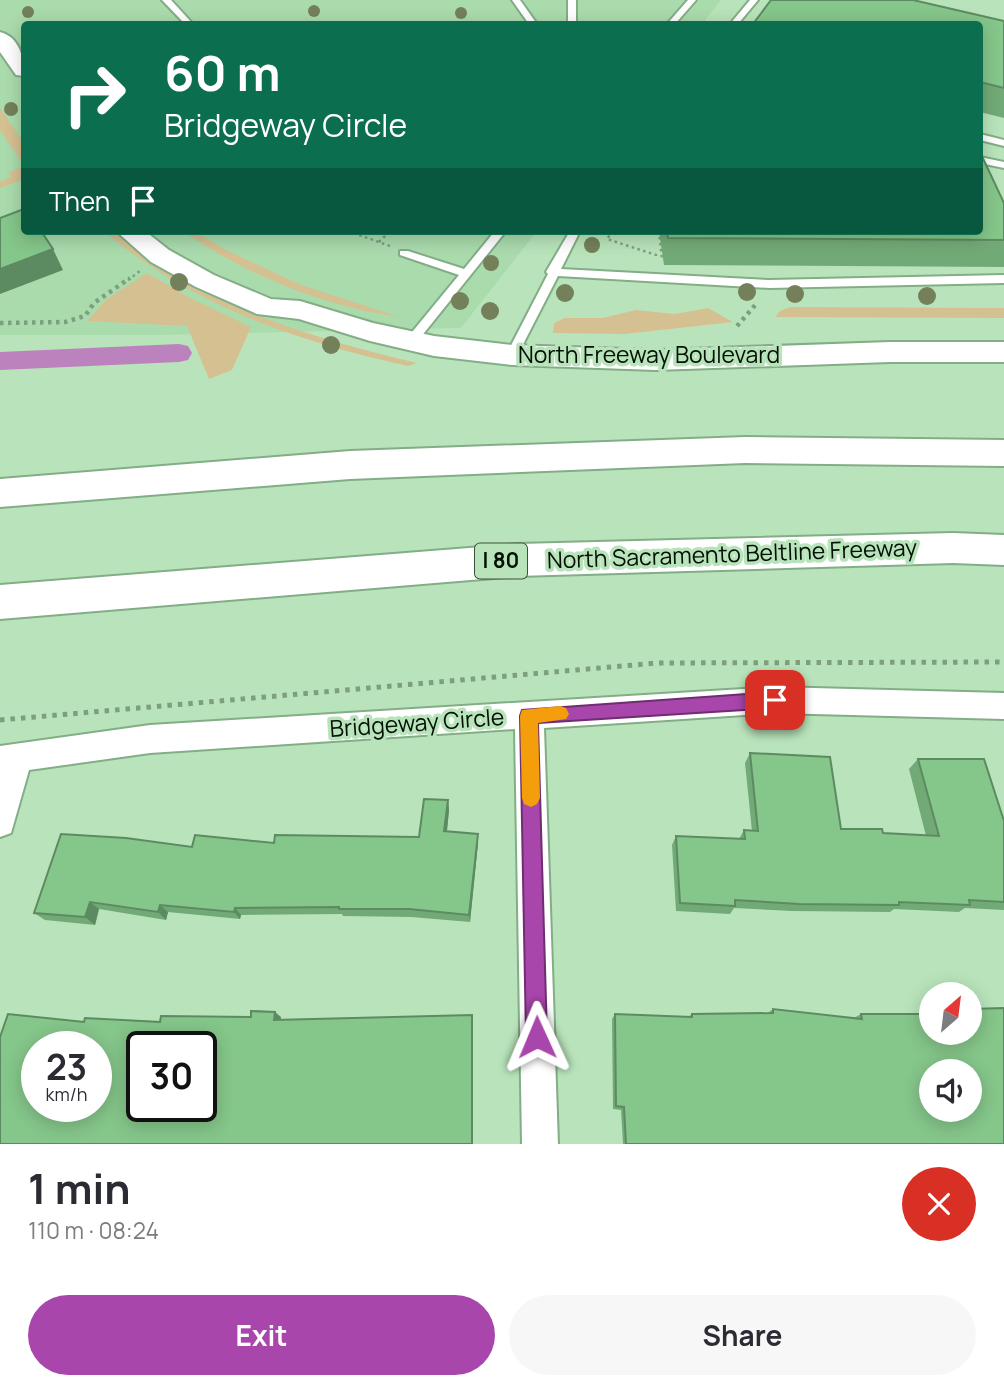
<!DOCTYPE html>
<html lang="en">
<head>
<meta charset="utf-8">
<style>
  body { margin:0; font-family:Manrope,sans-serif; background:#f7f7f7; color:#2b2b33; height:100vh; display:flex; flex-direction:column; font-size:26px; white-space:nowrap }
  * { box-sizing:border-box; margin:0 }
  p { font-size:23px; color:#7c7c81 }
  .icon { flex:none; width:38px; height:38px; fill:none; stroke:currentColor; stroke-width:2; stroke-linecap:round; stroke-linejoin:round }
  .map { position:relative; height:1144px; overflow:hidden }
  .details { display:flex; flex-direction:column; background:#fff; flex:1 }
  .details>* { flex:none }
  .guide { position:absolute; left:21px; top:21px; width:962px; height:214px; border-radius:7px; box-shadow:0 4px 18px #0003; background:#0b6e4f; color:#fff; overflow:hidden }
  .needle { width:46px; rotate:28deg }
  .buttons { position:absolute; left:919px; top:982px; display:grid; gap:14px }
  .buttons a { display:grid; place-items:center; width:63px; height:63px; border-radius:50%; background:#fff; box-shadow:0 4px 18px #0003; font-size:35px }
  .speed { position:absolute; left:21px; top:1031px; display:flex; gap:14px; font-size:35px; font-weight:700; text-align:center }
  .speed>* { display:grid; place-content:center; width:91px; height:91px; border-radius:50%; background:#fff; box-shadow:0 4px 18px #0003; line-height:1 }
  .speed small { font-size:18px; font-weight:400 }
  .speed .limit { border:4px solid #111; border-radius:10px; background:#fff; color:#111 }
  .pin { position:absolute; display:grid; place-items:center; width:60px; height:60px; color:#fff; margin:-30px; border-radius:14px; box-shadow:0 4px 10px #0006 }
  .me { position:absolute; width:77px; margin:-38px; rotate:359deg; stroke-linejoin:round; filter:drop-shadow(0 0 5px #0008) }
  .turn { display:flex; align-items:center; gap:24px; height:147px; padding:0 28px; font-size:32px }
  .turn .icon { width:91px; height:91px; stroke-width:2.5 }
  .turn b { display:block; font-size:49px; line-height:60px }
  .then { display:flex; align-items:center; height:66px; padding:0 28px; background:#0003; gap:14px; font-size:26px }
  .round { display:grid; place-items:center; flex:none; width:74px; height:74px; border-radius:37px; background:#f7f7f7 }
  .head { display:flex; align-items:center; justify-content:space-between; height:119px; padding:0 28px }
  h1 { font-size:42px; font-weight:700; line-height:52px }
  .action { display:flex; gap:14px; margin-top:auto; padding:14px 28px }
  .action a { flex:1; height:80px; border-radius:42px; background:#a946ac; color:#fff; font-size:28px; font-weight:700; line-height:80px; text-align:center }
  .action a+a { background:#f7f7f7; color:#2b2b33 }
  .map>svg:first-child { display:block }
  .built { fill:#aadbad }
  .green { fill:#d5c092 }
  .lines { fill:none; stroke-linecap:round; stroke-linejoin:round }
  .canal { fill:#bc82bd; fill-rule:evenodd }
  .service-casing { stroke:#83ad86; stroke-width:4 }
  .minor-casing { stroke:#83ad86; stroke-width:4 }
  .tertiary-casing { stroke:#83ad86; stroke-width:4 }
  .motorway-casing { stroke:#83ad86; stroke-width:4 }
  .path-far2 { stroke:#7d9e7f; stroke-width:2.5; stroke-dasharray:2.5 3.5; stroke-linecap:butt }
  .path-far1 { stroke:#7d9e7f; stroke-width:4.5; stroke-dasharray:3.5 4.5; stroke-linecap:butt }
  .path { stroke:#7d9e7f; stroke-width:5; stroke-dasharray:4.5 6; stroke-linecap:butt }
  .service { fill:#fff; fill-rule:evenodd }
  .minor { fill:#fff; fill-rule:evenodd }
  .tertiary { fill:#fff; fill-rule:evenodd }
  .motorway { fill:#fff; fill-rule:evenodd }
  .tree { fill:#748059 }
  .wall { fill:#72aa77 }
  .shaded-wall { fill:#5d8b61 }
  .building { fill:#85c68a; stroke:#5d8b61; stroke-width:2; fill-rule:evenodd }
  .route { fill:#a946ac; stroke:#6e2e70; stroke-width:2 }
  .slow { fill:#f59e0b }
  .labels { text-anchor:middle; stroke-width:7; stroke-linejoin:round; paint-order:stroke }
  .shield { fill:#b9e4bb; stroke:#3a503b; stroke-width:2 }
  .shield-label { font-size:21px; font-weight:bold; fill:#031004 }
  .street-label { font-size:23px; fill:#031004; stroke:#b9e4bb }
</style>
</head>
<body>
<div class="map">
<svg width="1004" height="1144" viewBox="0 0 1004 1144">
  <rect width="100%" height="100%" fill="#b9e4bb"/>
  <polygon class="built" points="0,0 721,0 702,24 24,24 24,231 537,231 461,328 157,335 0,335"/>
  <g class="green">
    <polygon points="0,108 24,143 24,179 0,188 0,181 11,177 9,172 24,166 0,130"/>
    <path d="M 104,231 L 113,231 C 199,305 309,337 417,363 L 408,366 C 298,342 191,305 104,231 Z"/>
    <path d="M 183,231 L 194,231 L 226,250 L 301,285 L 400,317 C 325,307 244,274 183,231 Z"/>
    <polygon points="147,273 190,298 251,327 232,370 209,379 187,326 87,321 107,299"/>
    <polygon points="790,307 1004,308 1004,318 775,317 780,311"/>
    <polygon points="708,308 733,322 625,334 553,333 554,323 565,318 602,318 636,310 675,314"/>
  </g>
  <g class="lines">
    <polygon class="canal" points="179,344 188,346 192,353 188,360 179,362 0,370 0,352"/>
    <g class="service-casing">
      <g id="service">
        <polygon points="162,0 171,0 193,24 185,24"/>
        <polygon points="512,0 520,0 537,24 529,24"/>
        <rect x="568" y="0" width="8" height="24"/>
        <polygon points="688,0 696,0 675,24 667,24"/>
        <polygon points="750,0 758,0 738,24 730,24"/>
        <polygon points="980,134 1004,140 1004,146 980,140"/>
        <polygon points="980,157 1004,162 1004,168 980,163"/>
        <polygon points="495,231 506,231 416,343 408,343 408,337 459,275 400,255 400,251 408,251 464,269"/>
        <polygon points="570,231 580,231 561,269 769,280 1004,275 1004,283 769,288 558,276 516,358 508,358 506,355 548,274 546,272"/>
      </g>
    </g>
    <g class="minor-casing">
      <polygon id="minor" points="775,687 1004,693 1004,719 775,713 544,728 558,1144 522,1144 515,729 150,753 29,770 11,833 0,837 0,746 150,725"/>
    </g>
    <g class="tertiary-casing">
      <g id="tertiary">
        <path d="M 0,32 C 20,37 24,59 24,76 L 16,75 L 0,52 Z"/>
        <polygon points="116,231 145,231 169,250 214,275 271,299 300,301 373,323 434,336 512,345 656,350 890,342 1004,342 1004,362 890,362 656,370 512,365 434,356 370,341 299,319 257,314 196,287 151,262"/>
      </g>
    </g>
    <g class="motorway-casing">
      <g id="motorway">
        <polygon points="745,437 1004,440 1004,466 745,463 350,479 0,507 0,479 350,451"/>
        <polygon points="953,533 1004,535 1004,565 953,563 518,576 0,619 0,585 518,544"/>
      </g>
    </g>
    <g class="path-far2">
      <polyline points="348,231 390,246"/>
      <polyline points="613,231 607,239 656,255 656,259"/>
      <polyline points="659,231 662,259"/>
      <polyline points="379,242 390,231"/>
      <polyline points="128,280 140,271"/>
    </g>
    <g class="path-far1">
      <polyline points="0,323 65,322 85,316 94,303 130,278"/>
      <polyline points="737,326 757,303"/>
    </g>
    <polyline class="path" points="0,720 657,663 1004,662"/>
    <use href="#service" class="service"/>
    <use href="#minor" class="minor"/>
    <use href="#tertiary" class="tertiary"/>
    <use href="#motorway" class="motorway"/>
  </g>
  <g class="tree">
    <circle cx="314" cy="11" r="6"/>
    <circle cx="28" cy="12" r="6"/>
    <circle cx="461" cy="13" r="6"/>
    <circle cx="11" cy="109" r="7"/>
    <circle cx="592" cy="245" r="8"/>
    <circle cx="491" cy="263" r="8"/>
    <circle cx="179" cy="282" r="9"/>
    <circle cx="747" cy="292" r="9"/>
    <circle cx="565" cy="293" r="9"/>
    <circle cx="795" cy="294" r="9"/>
    <circle cx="927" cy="296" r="9"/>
    <circle cx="460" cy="301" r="9"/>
    <circle cx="490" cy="311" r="9"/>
    <circle cx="331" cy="345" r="9"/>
  </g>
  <g class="wall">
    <polygon points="1004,21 1004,118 980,112 980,24"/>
    <polygon points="1004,203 1004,267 664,265 659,231 980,231"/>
    <polygon points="750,753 841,829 883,833 926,836 909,769 918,759 1004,821 1004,910 965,908 959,912 894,909 890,912 792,911 734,908 730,914 676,911 672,845 676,836 739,839 744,830 752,831 745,763"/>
    <polygon points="448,800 449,810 447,831 478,843 470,922 411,917 343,916 342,914 241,915 240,919 168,912 166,920 99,909 95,925 45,920 34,913 192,847 274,843 419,837"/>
    <polygon points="773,1009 854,1018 861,1014 931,1013 931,1032 1004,1144 623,1144 621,1110 613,1109 612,1019 615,1014 688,1017 692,1014 768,1013"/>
  </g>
  <g class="shaded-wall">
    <polygon points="53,249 63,270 0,294 0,269"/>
    <polygon points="448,800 449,810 446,840 444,831"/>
    <polygon points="478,834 478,843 470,922 469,915"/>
    <polygon points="90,902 99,909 95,925 85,917"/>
    <polygon points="160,905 168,912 166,920 158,912"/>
    <polygon points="235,908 241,915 240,919 234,912"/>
    <polygon points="275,1012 281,1017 280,1025 274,1020"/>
    <polygon points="472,1015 473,1020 473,1144 472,1144"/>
  </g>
  <g class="building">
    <polygon points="771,0 913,0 1004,21 1004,88 980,82 980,24 753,24"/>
    <polygon points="980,152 1004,203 1004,240 668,238 667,231 980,231"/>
    <polygon points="24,209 24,231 41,231 53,249 0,269 0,218"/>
    <polygon points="750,753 830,757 841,829 882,829 883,833 939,836 918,759 984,759 1004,821 1004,902 969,900 970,905 899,902 899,905 799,904 735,900 735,906 680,903 676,836 745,839 744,830 758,831"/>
    <polygon points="424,799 448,800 444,831 478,834 469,915 409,909 339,909 339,907 235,908 234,912 160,905 158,912 90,902 85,917 34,913 61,834 126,838 192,847 195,835 274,843 275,835 419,837"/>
    <path d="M 1004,1008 L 1004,1144 L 626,1144 L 624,1107 L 616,1106 L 615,1014 L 692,1017 L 692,1014 L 773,1013 L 773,1009 L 862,1019 L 861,1014 L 931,1014 L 931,1032 L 970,1032 L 970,1009 ZM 931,1071 L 970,1071 L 970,1110 L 931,1110 Z"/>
    <path d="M 251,1011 L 275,1012 L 274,1020 L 472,1015 L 472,1144 L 0,1144 L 0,1037 L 8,1014 L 84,1022 L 85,1018 L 160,1022 L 161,1016 L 251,1017 ZM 37,1046 L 96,1046 L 96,1106 L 37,1106 ZM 142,1046 L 201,1046 L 201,1106 L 142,1106 Z"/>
  </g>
  <polygon class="route" points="775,692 781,694 784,700 781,705 775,708 538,723 547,1037 544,1045 537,1048 529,1045 526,1037 520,716 522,710"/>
  <polygon class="slow" points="560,706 566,708 569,714 566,719 538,723 540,798 537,804 531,807 524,804 522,798 520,716 522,710"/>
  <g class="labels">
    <rect class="shield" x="475" y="543.5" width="52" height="35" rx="5"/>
    <g class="shield-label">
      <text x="501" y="568">I 80</text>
    </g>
    <g class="street-label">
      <text x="649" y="363">North Freeway Boulevard</text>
      <text transform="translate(732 554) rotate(-2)" y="8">North Sacramento Beltline Freeway</text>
      <text transform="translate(417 723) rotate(-4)" y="8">Bridgeway Circle</text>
    </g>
  </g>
</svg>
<div class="buttons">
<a><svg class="needle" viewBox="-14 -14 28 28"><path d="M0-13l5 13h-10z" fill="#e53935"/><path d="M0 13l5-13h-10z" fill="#7c7c81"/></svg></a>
<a><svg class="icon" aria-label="sound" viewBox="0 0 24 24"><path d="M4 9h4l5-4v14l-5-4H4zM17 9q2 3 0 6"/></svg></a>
</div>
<div class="speed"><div>23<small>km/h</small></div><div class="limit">30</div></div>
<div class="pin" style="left:775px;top:700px;background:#d93025"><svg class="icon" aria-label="arrive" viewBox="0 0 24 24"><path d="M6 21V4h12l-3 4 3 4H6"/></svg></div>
<svg class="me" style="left:537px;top:1037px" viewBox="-20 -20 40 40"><path d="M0-17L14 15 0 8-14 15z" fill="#a946ac" stroke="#fff" stroke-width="4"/></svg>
<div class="guide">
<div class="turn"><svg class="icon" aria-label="right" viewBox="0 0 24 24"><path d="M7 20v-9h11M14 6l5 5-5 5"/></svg><div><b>60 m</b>Bridgeway Circle</div></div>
<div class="then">Then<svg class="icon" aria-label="arrive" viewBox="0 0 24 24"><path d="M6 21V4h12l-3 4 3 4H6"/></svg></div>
</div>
</div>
<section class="details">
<div class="head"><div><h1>1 min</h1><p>110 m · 08:24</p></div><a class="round" style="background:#d93025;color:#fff"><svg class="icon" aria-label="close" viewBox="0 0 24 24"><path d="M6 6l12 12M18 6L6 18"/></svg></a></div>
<div class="action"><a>Exit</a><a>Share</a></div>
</section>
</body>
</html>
